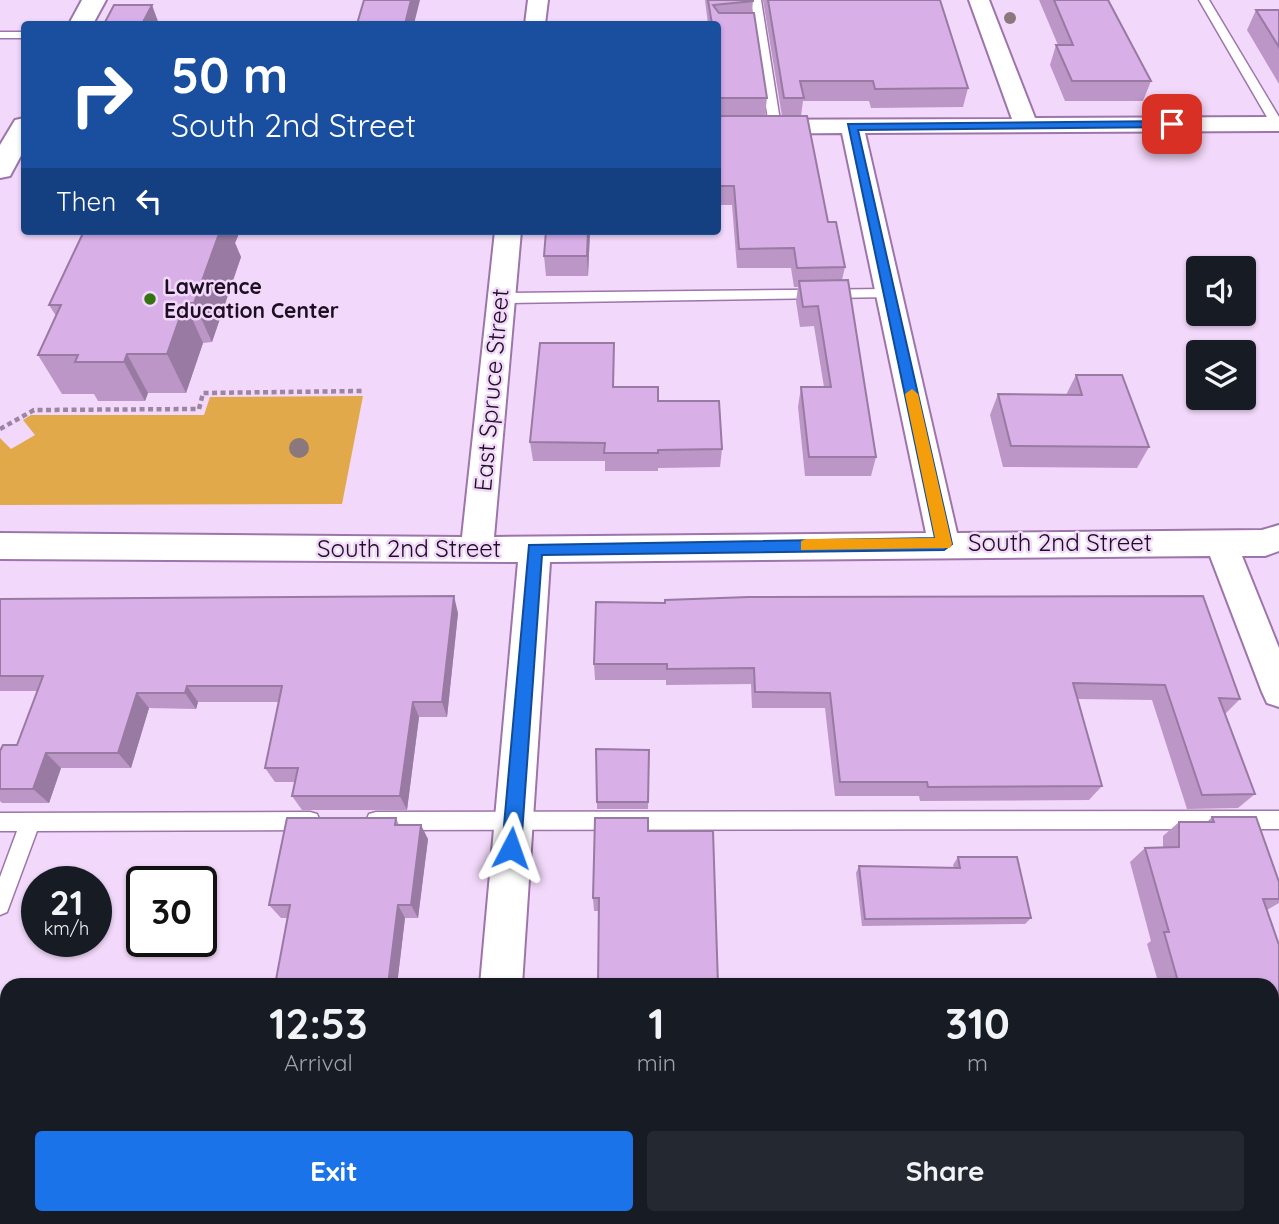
<!DOCTYPE html>
<html lang="en">
<head>
<meta charset="utf-8">
<style>
  body { margin:0; font-family:Quicksand,sans-serif; background:#242831; color:#f1f3f6; height:100vh; display:flex; flex-direction:column; font-size:26px; white-space:nowrap }
  * { box-sizing:border-box; margin:0 }
  p { font-size:23px; color:#9ea1a6 }
  .icon { flex:none; width:38px; height:38px; fill:none; stroke:currentColor; stroke-width:2; stroke-linecap:round; stroke-linejoin:round }
  .map { position:relative; flex:1; overflow:hidden }
  .side { position:absolute; left:0px; top:978px; width:1279px; height:247px; display:flex; flex-direction:column; background:#171b24; border-radius:21px 21px 0 0; box-shadow:0 2px 5px #0004 }
  .side>* { flex:none }
  .guide { position:absolute; left:21px; top:21px; width:700px; height:214px; border-radius:7px; box-shadow:0 2px 5px #0004; background:#1a4fa0; color:#fff; overflow:hidden }
  .buttons { position:absolute; left:1186px; top:256px; display:grid; gap:14px }
  .buttons a { display:grid; place-items:center; width:70px; height:70px; border-radius:7px; background:#171b24; box-shadow:0 2px 5px #0004; font-size:35px }
  .speed { position:absolute; left:21px; top:866px; display:flex; gap:14px; font-size:35px; font-weight:700; text-align:center }
  .speed>* { display:grid; place-content:center; width:91px; height:91px; border-radius:50%; background:#171b24; box-shadow:0 2px 5px #0004; line-height:1 }
  .speed small { font-size:18px; font-weight:400 }
  .speed .limit { border:4px solid #111; border-radius:10px; background:#fff; color:#111 }
  .pin { position:absolute; display:grid; place-items:center; width:60px; height:60px; color:#fff; margin:-30px; border-radius:14px; box-shadow:0 4px 10px #0006 }
  .me { position:absolute; width:77px; margin:-38px; rotate:4deg; stroke-linejoin:round; filter:drop-shadow(0 0 5px #0008) }
  .turn { display:flex; align-items:center; gap:24px; height:147px; padding:0 35px; font-size:32px }
  .turn .icon { width:91px; height:91px; stroke-width:2.5 }
  .turn b { display:block; font-size:49px; line-height:60px }
  .then { display:flex; align-items:center; height:66px; padding:0 35px; background:#0003; gap:14px; font-size:26px }
  .eta { display:flex; justify-content:space-evenly; align-items:center; height:119px; text-align:center }
  .eta b { font-size:42px; font-weight:700; line-height:49px }
  .action { display:flex; gap:14px; margin-top:auto; padding:14px 35px }
  .action a { flex:1; height:80px; border-radius:7px; background:#1a73e8; color:#fff; font-size:28px; font-weight:700; line-height:80px; text-align:center }
  .action a+a { background:#242831; color:#f1f3f6 }
  .map>svg:first-child { display:block }
  .green { fill:#e1a94a }
  .lines { fill:none; stroke-linecap:round; stroke-linejoin:round }
  .lane-casing { stroke:#9d75aa; stroke-width:3 }
  .street-casing { stroke:#9d75aa; stroke-width:4 }
  .secondary-casing { stroke:#9d75aa; stroke-width:4 }
  .path { stroke:#9b85a1; stroke-width:4.5; stroke-dasharray:5 3.5; stroke-linecap:butt }
  .lane { fill:#fff; fill-rule:evenodd }
  .street { fill:#fff; fill-rule:evenodd }
  .secondary { fill:#fff; fill-rule:evenodd }
  .tree { fill:#8a787d }
  .wall { fill:#bb96c7 }
  .shaded-wall { fill:#987aa2 }
  .building { fill:#d9afe7; stroke:#987aa2; stroke-width:2 }
  .route { fill:#1a73e8; stroke:#114b97; stroke-width:2 }
  .slow { fill:#f59e0b }
  .poi-dot { fill:#347410; stroke:#f2d8fa; stroke-width:2.5 }
  .labels { text-anchor:middle; stroke-width:5; stroke-linejoin:round; paint-order:stroke }
  .far-poi-label { font-size:21px; font-weight:bold; fill:#1d0e22; stroke:#f2d8fa; text-anchor:start }
  .street-label { font-size:24px; fill:#1d0e22; stroke:#f2d8fa }
</style>
</head>
<body>
<div class="map">
<svg width="1279" height="1224" viewBox="0 0 1279 1224">
  <rect width="100%" height="100%" fill="#f2d8fa"/>
  <polygon class="green" points="363,396 342,504 0,505 0,438 11,449 35,435 23,420 31,415 204,415 210,397"/>
  <g class="lines">
    <g class="lane-casing">
      <g id="lane">
        <polygon points="751,0 761,0 781,127 775,131 769,127"/>
        <polygon points="1199,0 1209,0 1279,117 1279,127 1271,124"/>
        <polygon points="537,21 542,24 530,24 531,22"/>
        <rect x="0" y="32" width="24" height="6"/>
        <polygon points="889,289 896,294 894,297 501,303 494,298 501,293"/>
        <polygon points="1279,811 1279,829 376,830 369,828 366,821 369,814 376,812"/>
        <polygon points="310,812 317,814 320,821 317,828 310,830 37,831 7,912 0,915 0,877 17,831 0,831 0,813"/>
      </g>
    </g>
    <g class="street-casing">
      <g id="street">
        <polygon points="528,0 548,0 545,24 525,24"/>
        <polygon points="969,0 989,0 1035,118 1279,117 1279,131 865,133 957,533 1262,530 1279,525 1279,551 1265,556 1242,556 1279,648 1279,707 1267,703 1262,692 1210,556 550,562 522,985 480,985 518,562 0,559 0,533 462,537 495,231 521,231 494,537 926,533 842,133 718,134 718,120 1012,119"/>
        <rect x="459" y="1218" width="46" height="6"/>
      </g>
    </g>
    <g class="secondary-casing">
      <g id="secondary">
        <polygon points="82,0 106,0 93,24 69,24"/>
        <polygon points="24,118 24,150 10,176 0,178 0,145 15,120"/>
      </g>
    </g>
    <polyline class="path" points="0,429 34,410 199,409 203,393 362,391"/>
    <use href="#lane" class="lane"/>
    <use href="#street" class="street"/>
    <use href="#secondary" class="secondary"/>
  </g>
  <g class="tree">
    <circle cx="1010" cy="18" r="6"/>
    <circle cx="299" cy="448" r="10"/>
  </g>
  <g class="wall">
    <polygon points="705,0 753,0 752,13 767,98 765,116 782,116 763,0 940,0 968,88 963,107 871,108 869,101 803,101 801,116 828,222 845,267 842,280 876,457 871,476 805,476 798,407 801,387 824,387 814,326 800,327 796,301 798,287 794,287 791,268 737,268 732,205 718,205 718,24 708,24"/>
    <polygon points="1039,0 1108,0 1151,81 1143,101 1065,101 1050,65 1056,45 1058,45"/>
    <polygon points="1256,10 1279,10 1279,84 1247,30"/>
    <polygon points="84,231 240,231 235,243 241,257 212,342 203,343 186,393 148,393 145,401 98,401 94,394 62,394 38,355 56,316 49,305"/>
    <polygon points="590,231 588,276 546,276 544,256"/>
    <polygon points="614,363 614,387 658,401 722,449 720,467 658,468 658,471 605,471 605,461 533,461 530,442"/>
    <polygon points="1076,375 1149,447 1137,468 1003,467 990,415 998,394 1066,395"/>
    <polygon points="749,597 1240,699 1225,714 1255,794 1238,808 1187,809 1152,700 1077,699 1102,786 1089,800 920,801 919,796 835,796 825,708 752,708 751,684 666,685 666,680 595,680 594,664 665,603"/>
    <polygon points="0,599 458,613 447,717 419,717 407,810 302,810 292,796 295,782 275,782 265,768 279,702 198,702 196,709 149,708 131,768 61,768 49,803 2,803 0,801 0,751 17,745 37,691 0,691"/>
    <polygon points="649,750 648,809 597,809 597,802"/>
    <polygon points="1212,817 1256,817 1279,882 1279,903 1267,910 1279,945 1279,1224 1192,1224 1190,1218 1272,1218 1272,985 1159,985 1147,944 1151,941 1130,862 1145,848 1163,848 1163,836 1179,822 1207,822"/>
    <polygon points="396,818 399,825 428,839 418,918 405,918 397,985 275,985 287,918 281,918 269,905"/>
    <polygon points="648,831 599,911 594,911 593,898"/>
    <polygon points="958,857 1031,918 1025,924 862,926 856,873 859,866 954,868 953,865"/>
    <polygon points="621,1218 716,1220 713,1224 622,1224"/>
  </g>
  <g class="shaded-wall">
    <polygon points="411,0 420,0 414,24 405,24"/>
    <polygon points="152,5 159,24 142,24"/>
    <polygon points="220,231 240,231 235,243 241,257 212,342 194,303"/>
    <polygon points="588,231 590,231 588,276 587,256"/>
    <polygon points="185,303 203,343 186,393 167,354"/>
    <polygon points="127,354 148,393 145,401 124,362"/>
    <polygon points="454,596 458,613 447,717 442,702"/>
    <polygon points="187,686 198,702 196,709 185,693"/>
    <polygon points="137,693 149,708 131,768 118,753"/>
    <polygon points="413,702 419,717 407,810 400,796"/>
    <polygon points="46,753 61,768 49,803 33,789"/>
    <polygon points="421,825 428,839 418,918 411,905"/>
    <polygon points="398,905 405,918 397,985 388,985"/>
    <polygon points="347,1218 358,1218 357,1224 346,1224"/>
  </g>
  <g class="building">
    <polygon points="364,0 411,0 405,24 357,24"/>
    <polygon points="708,0 753,0 753,1 713,5 719,13 754,13 767,98 719,98 718,116 718,24 712,24"/>
    <polygon points="768,0 940,0 968,88 875,89 873,81 800,81 804,98 784,98"/>
    <polygon points="1054,0 1108,0 1151,81 1072,81 1056,45 1073,45"/>
    <polygon points="114,5 152,5 142,24 104,24"/>
    <polygon points="1256,10 1279,10 1279,47"/>
    <polygon points="718,116 807,116 828,222 836,222 845,267 797,268 794,248 739,249 734,186 718,186"/>
    <polygon points="84,231 220,231 194,303 185,303 167,354 127,354 124,362 75,362 78,355 38,355 61,305 49,305"/>
    <polygon points="546,231 588,231 587,256 544,256"/>
    <polygon points="848,280 876,457 809,457 801,387 831,387 818,306 803,307 799,281"/>
    <polygon points="540,343 614,343 613,387 658,387 658,401 719,401 722,449 658,450 658,453 604,453 605,443 530,442"/>
    <polygon points="1076,375 1122,375 1149,447 1011,446 998,394 1082,395"/>
    <polygon points="454,596 442,702 413,702 400,796 292,796 298,768 265,768 282,686 187,686 185,693 137,693 118,753 46,753 33,789 0,789 0,751 3,745 17,745 43,676 0,676 0,599"/>
    <polygon points="1203,596 1240,699 1219,698 1255,794 1202,795 1165,685 1073,683 1102,786 928,787 927,782 840,782 830,693 755,692 754,668 667,669 667,664 594,664 596,602 665,603 665,600 749,597"/>
    <polygon points="596,749 649,750 648,802 597,802"/>
    <polygon points="1212,817 1256,817 1279,882 1279,899 1263,899 1279,945 1279,1224 1214,1224 1212,1218 1272,1218 1272,985 1179,985 1164,932 1169,932 1145,848 1179,847 1179,822 1214,822"/>
    <polygon points="287,818 396,818 395,825 421,825 411,905 398,905 388,985 275,985 290,905 269,905"/>
    <polygon points="595,818 648,818 648,831 713,831 718,985 598,985 599,898 593,898"/>
    <polygon points="958,857 1017,857 1031,918 865,919 859,866 960,868"/>
    <polygon points="276,1218 347,1218 346,1224 275,1224"/>
    <polygon points="621,1218 716,1218 716,1220 621,1221"/>
  </g>
  <polygon class="route" points="1172,121 1178,124 1176,127 858,130 952,544 944,550 542,555 521,848 518,854 511,856 505,854 502,848 529,545 935,538 848,124"/>
  <polygon class="slow" points="912,389 918,394 952,544 950,548 801,550 801,541 806,539 935,538 905,394"/>
  <circle class="poi-dot" cx="150" cy="299" r="7"/>
  <g class="labels">
    <g class="far-poi-label">
      <text x="164" y="294">Lawrence<tspan x="164" dy="24">Education Center</tspan></text>
    </g>
    <g class="street-label">
      <text transform="translate(492 390) rotate(-85)" y="8">East Spruce Street</text>
      <text x="1060" y="551">South 2nd Street</text>
      <text x="409" y="557">South 2nd Street</text>
    </g>
  </g>
</svg>
<div class="buttons">
<a><svg class="icon" aria-label="sound" viewBox="0 0 24 24"><path d="M4 9h4l5-4v14l-5-4H4zM17 9q2 3 0 6"/></svg></a>
<a><svg class="icon" aria-label="layers" viewBox="0 0 24 24"><path d="M12 4l9 5-9 5-9-5zM3 14l9 5 9-5"/></svg></a>
</div>
<div class="speed"><div>21<small>km/h</small></div><div class="limit">30</div></div>
<div class="pin" style="left:1172px;top:124px;background:#d93025"><svg class="icon" aria-label="arrive" viewBox="0 0 24 24"><path d="M6 21V4h12l-3 4 3 4H6"/></svg></div>
<svg class="me" style="left:511px;top:848px" viewBox="-20 -20 40 40"><path d="M0-17L14 15 0 8-14 15z" fill="#1a73e8" stroke="#fff" stroke-width="4"/></svg>
<div class="guide">
<div class="turn"><svg class="icon" aria-label="right" viewBox="0 0 24 24"><path d="M7 20v-9h11M14 6l5 5-5 5"/></svg><div><b>50 m</b>South 2nd Street</div></div>
<div class="then">Then<svg class="icon" aria-label="left" viewBox="0 0 24 24"><path d="M17 20v-9H6M10 6l-5 5 5 5"/></svg></div>
</div>
<section class="side">
<div class="eta">
<div><b>12:53</b><p>Arrival</p></div>
<div><b>1</b><p>min</p></div>
<div><b>310</b><p>m</p></div>
</div>
<div class="action"><a>Exit</a><a>Share</a></div>
</section>
</div>
</body>
</html>
